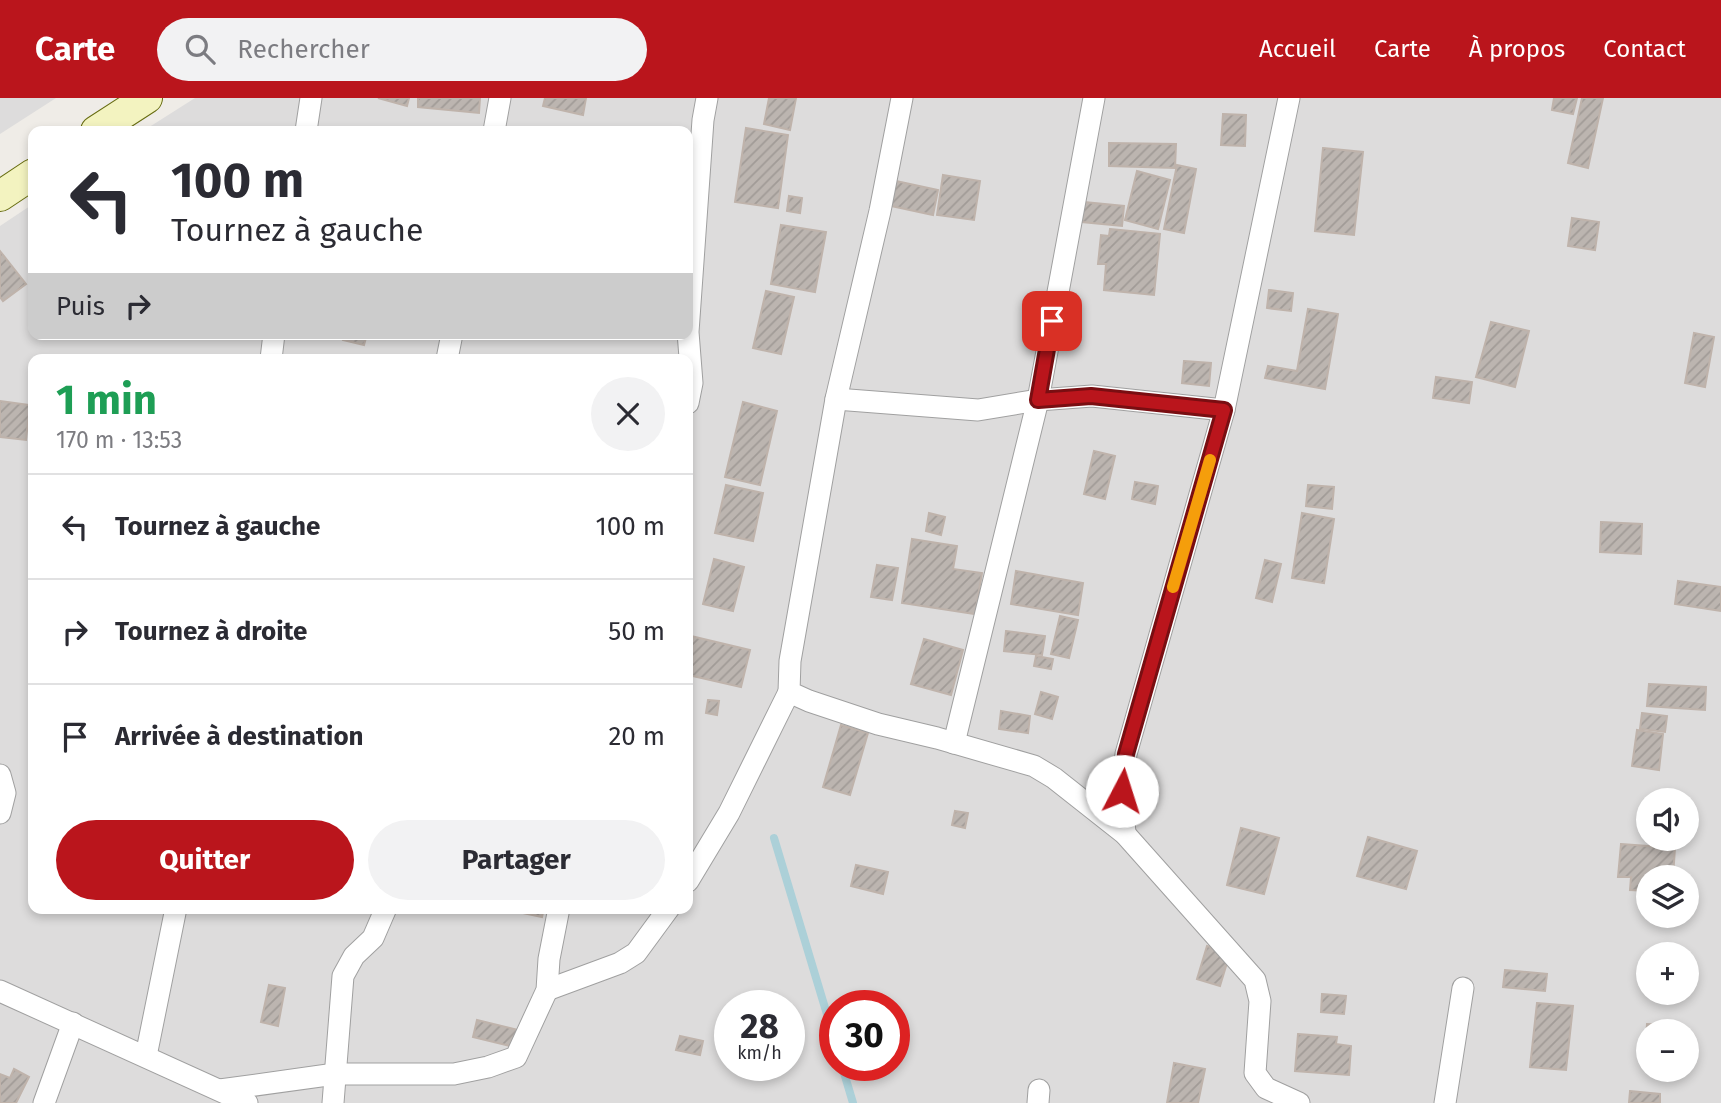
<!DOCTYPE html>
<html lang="fr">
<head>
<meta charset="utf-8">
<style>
  body { margin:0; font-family:"Fira Sans",sans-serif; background:#f2f2f3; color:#2b2b33; height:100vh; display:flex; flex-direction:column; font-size:26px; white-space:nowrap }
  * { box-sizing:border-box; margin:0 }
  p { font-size:23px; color:#7c7c81 }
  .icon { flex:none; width:38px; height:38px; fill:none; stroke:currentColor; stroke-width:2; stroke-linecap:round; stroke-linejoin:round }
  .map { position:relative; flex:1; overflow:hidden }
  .side { position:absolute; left:28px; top:256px; width:665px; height:560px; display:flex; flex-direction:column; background:#fff; border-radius:14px; box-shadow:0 4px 10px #0003 }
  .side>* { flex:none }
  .banner { position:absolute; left:28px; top:28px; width:665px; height:214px; border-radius:14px; box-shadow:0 4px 10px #0003; background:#fff; color:#2b2b33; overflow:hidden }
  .buttons { position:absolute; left:1636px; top:690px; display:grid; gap:14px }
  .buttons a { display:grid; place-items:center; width:63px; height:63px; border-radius:50%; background:#fff; box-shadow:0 4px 10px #0003; font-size:35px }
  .speed { position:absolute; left:714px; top:892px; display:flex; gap:14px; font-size:35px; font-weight:700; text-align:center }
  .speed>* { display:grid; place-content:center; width:91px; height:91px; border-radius:50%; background:#fff; box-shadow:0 4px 10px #0003; line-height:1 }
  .speed small { font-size:18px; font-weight:400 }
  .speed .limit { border:10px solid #d22; background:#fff; color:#111 }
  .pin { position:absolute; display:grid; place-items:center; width:60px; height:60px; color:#fff; margin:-30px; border-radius:14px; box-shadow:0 4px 10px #0006 }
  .me { position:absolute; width:77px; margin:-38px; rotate:5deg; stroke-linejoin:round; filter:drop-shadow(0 0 5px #0008) }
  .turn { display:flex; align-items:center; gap:24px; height:147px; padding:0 28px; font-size:32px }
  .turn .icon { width:91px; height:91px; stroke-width:2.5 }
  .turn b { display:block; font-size:49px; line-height:60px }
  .then { display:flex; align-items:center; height:66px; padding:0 28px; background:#0003; gap:14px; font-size:26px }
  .round { display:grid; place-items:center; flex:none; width:74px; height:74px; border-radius:37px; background:#f2f2f3 }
  .headline { display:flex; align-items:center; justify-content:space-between; height:119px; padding:0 28px }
  h1 { font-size:42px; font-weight:700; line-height:52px; color:#1e9e55 }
  .primary-button { display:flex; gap:14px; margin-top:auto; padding:14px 28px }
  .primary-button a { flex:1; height:80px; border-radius:42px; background:#ba151c; color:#fff; font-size:28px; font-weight:700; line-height:80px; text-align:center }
  .primary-button a+a { background:#f2f2f3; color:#2b2b33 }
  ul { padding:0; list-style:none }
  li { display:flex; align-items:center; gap:21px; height:105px; padding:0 28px; border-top:2px solid #e1e1e2 }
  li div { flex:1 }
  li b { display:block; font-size:26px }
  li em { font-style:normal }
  header { display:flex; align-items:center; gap:42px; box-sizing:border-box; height:98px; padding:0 35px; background:#ba151c; color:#fff }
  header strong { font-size:33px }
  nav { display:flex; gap:38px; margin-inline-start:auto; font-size:24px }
  .search { width:490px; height:63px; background:#f2f2f3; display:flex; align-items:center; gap:18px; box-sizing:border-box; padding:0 24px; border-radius:38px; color:#7c7c81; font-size:26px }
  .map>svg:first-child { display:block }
  .residential { fill:#dddcdc; fill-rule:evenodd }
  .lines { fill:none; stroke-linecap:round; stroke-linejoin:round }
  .stream { stroke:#acd0d8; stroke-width:8 }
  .building { fill:url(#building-hatch); stroke:#bfb3ab; stroke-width:2 }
  .street-casing { stroke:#a0a0a0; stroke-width:23 }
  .secondary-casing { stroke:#676c10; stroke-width:32 }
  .street { stroke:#fff; stroke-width:21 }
  .secondary { stroke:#f3f3c0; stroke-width:30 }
  .route-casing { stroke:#790e12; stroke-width:18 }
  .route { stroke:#ba151c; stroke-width:12 }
  .slow { stroke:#f59e0b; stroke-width:12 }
</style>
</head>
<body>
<header>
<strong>Carte</strong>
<div class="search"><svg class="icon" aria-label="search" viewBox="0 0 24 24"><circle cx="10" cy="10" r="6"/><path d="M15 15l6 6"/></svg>Rechercher</div>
<nav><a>Accueil</a><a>Carte</a><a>À propos</a><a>Contact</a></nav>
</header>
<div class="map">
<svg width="1721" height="1005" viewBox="0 0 1721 1005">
  <defs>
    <pattern id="building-hatch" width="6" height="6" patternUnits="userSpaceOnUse" patternTransform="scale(1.75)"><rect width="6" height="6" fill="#bcb5b0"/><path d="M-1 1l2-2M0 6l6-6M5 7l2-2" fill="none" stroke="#a19b97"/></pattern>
  </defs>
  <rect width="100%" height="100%" fill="#efece7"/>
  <g class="residential">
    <polygon points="0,0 56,0 0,36"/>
    <path d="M 195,0 L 1721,0 L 1721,1005 L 0,1005 L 0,128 L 33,106 L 33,236 L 688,236 L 688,33 L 143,33 ZM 33,261 L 688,261 L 688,810 L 33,810 ZM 1648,702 L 1687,702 L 1687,740 L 1648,740 ZM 1648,779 L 1687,779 L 1687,817 L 1648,817 ZM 1648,856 L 1687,856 L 1687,894 L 1648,894 ZM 730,908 L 789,908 L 789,968 L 730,968 ZM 835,908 L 894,908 L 894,968 L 835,968 ZM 1648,933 L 1687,933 L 1687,971 L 1648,971 Z"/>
  </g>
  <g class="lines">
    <g class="stream">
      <polyline points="774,740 835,943"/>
      <polyline points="842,968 853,1005"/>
    </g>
  </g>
  <g class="building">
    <polygon points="378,0 409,0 407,8"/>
    <polygon points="418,0 480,0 479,15 418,9"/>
    <polygon points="545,0 586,0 583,17 543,8"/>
    <polygon points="769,0 796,0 790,32 764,26"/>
    <polygon points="1554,0 1577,0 1573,16 1552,12"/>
    <polygon points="1582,0 1603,0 1588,70 1568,65"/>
    <polygon points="1223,16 1246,17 1245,48 1221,47"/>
    <polygon points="746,30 788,37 778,110 735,104"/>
    <polygon points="1109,45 1176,46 1175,70 1109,68"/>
    <polygon points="1323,50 1363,54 1354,137 1315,133"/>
    <polygon points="1177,67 1196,71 1184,135 1164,131"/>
    <polygon points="1137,73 1170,82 1158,131 1125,122"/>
    <polygon points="943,77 980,83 974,122 937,117"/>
    <polygon points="896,83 938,92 933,117 891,108"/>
    <polygon points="789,98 802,100 800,115 787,113"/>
    <polygon points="1084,104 1124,108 1122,128 1082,124"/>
    <polygon points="1572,120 1599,124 1595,152 1568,148"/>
    <polygon points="781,127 826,134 815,194 771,186"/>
    <polygon points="1110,131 1160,136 1154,197 1104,192 1106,166 1098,166 1101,137 1109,138"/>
    <polygon points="0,153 26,186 3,203 0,199"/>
    <polygon points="1269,192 1293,195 1291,213 1267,210"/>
    <polygon points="766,193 794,199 781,256 753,250"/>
    <polygon points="1308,211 1338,216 1325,291 1265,280 1268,268 1297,273"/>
    <polygon points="1491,224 1529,233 1515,289 1476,279"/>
    <polygon points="1694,235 1714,239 1705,289 1685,285"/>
    <polygon points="344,236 367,236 364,247 343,242"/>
    <polygon points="1184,263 1211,265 1209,288 1182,285"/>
    <polygon points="1436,279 1472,284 1469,305 1433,300"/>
    <polygon points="0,303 30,307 26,342 0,339"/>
    <polygon points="743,304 777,313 760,387 725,379"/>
    <polygon points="1094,353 1115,358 1105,401 1084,396"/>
    <polygon points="1135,384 1158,388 1155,406 1132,401"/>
    <polygon points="726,387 763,395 753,443 715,435"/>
    <polygon points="1308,387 1334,389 1332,411 1306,408"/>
    <polygon points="929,415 945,419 941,437 926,433"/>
    <polygon points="1302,415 1334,421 1324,485 1292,480"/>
    <polygon points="1601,424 1642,426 1641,456 1600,454"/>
    <polygon points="912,441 957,448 953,471 982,475 975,516 902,505"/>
    <polygon points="714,461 744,469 733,513 703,506"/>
    <polygon points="1265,462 1281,466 1272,504 1256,500"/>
    <polygon points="877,467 898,470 892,502 871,499"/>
    <polygon points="1016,473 1083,485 1078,517 1011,506"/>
    <polygon points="1678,483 1721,489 1721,513 1675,506"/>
    <polygon points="1060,518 1078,522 1069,560 1051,556"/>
    <polygon points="1006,533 1045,538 1042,557 1004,553"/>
    <polygon points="691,538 750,552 741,589 688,577 688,552"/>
    <polygon points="924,541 963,552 951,597 911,586"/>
    <polygon points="1036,558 1053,561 1051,571 1034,568"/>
    <polygon points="1649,586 1706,589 1705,612 1647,608"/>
    <polygon points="1041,594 1058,599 1052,621 1035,616"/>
    <polygon points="708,602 719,603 717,617 706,615"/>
    <polygon points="1001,613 1030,618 1028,635 999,631"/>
    <polygon points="1642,615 1667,618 1665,634 1640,631"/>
    <polygon points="841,627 868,635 850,697 823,689"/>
    <polygon points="1637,632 1663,636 1659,672 1632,668"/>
    <polygon points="955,713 968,715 965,730 952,727"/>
    <polygon points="1241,730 1279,740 1264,796 1227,787"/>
    <polygon points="1368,739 1417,753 1406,791 1357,778"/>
    <polygon points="1621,746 1675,750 1673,779 1648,779 1648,793 1630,792 1631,779 1618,779"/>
    <polygon points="856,767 888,774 883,796 851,788"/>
    <polygon points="519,810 544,810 542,819 518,814"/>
    <polygon points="1207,848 1230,855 1220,888 1197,881"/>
    <polygon points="1505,872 1547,876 1545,893 1503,889"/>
    <polygon points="269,887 285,890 278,928 261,924"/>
    <polygon points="1322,896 1346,898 1344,916 1321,914"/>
    <polygon points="1537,905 1573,908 1566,972 1530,969"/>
    <polygon points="477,922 518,932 514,949 473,939"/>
    <polygon points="1647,926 1664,927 1664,933 1648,933 1648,957 1645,957"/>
    <polygon points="1298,936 1337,939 1336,946 1351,948 1349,977 1295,973"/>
    <polygon points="680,938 703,943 700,957 676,952"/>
    <polygon points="1174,965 1205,971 1198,1005 1167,1005"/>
    <polygon points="14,971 29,979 16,1005 0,1005 0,976 10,980"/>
    <polygon points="1630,993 1660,996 1660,1005 1629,1005"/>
  </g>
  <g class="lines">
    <g class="street-casing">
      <g id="street">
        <polyline points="902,0 880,113 836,301 790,563 789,594 809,603 878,626 937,640 1034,668 1054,680 1125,736 1255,882 1260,903 1255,975 1266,990 1299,1005"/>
        <polyline points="306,33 311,0"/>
        <polyline points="494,33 500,0"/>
        <polyline points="271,261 274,236"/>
        <polyline points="447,261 452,236"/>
        <polyline points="836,301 978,312 1038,302 1092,298 1224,312"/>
        <polyline points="688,305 692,285 688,234 703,22 707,0"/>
        <polyline points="954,645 1038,302 1094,0"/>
        <polyline points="0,677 5,695 0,715"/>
        <polyline points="1125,736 1122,693 1126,656 1224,312 1289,0"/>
        <polyline points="688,783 729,715 789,594"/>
        <polyline points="547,892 620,865 636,855 669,810"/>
        <polyline points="0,893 247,1005"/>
        <polyline points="146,958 176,810"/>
        <polyline points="220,992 335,976 454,976 488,969 516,959 547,892 549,861 559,810"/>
        <polyline points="44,1005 73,925"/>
        <polyline points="333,1005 343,878 354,858 373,840 386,810"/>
        <polyline points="1038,1005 1039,992"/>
        <polyline points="1445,1005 1463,890"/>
      </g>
    </g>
    <g class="secondary-casing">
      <g id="secondary">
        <polyline points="96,33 147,0"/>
        <polyline points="0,98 33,76"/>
      </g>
    </g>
    <use href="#street" class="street"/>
    <use href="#secondary" class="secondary"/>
  </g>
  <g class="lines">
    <g class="route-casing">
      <polyline id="route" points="1052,223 1038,302 1091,298 1224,312 1126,656 1122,693"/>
    </g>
    <use href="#route" class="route"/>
    <polyline class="slow" points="1173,489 1210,362"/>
  </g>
</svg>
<div class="buttons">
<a><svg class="icon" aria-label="sound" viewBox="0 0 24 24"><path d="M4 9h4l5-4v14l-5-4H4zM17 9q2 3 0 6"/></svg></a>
<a><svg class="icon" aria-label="layers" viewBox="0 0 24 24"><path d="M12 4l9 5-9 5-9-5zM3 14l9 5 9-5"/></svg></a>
<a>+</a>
<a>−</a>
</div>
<div class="speed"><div>28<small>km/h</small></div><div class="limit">30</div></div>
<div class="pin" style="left:1052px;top:223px;background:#d93025"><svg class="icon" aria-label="arrive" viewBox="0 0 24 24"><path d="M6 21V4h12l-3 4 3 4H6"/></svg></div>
<svg class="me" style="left:1122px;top:693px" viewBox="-20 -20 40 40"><circle r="19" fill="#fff"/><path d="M0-13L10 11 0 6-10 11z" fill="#ba151c"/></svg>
<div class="banner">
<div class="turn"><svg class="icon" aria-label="left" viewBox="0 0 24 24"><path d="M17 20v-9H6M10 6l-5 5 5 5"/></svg><div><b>100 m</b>Tournez à gauche</div></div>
<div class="then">Puis<svg class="icon" aria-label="right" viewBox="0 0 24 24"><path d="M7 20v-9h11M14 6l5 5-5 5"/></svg></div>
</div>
<section class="side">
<div class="headline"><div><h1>1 min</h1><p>170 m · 13:53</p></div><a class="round"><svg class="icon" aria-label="close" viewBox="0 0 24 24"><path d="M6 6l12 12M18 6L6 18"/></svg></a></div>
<ul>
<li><svg class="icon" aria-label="left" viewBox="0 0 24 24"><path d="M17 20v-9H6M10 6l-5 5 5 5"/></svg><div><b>Tournez à gauche</b></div><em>100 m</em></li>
<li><svg class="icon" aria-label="right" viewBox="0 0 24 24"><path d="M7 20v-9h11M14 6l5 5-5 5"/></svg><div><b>Tournez à droite</b></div><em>50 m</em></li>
<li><svg class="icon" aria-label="arrive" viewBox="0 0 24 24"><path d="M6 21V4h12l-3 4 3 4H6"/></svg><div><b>Arrivée à destination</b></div><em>20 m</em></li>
</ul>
<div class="primary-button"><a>Quitter</a><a>Partager</a></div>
</section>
</div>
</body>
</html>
